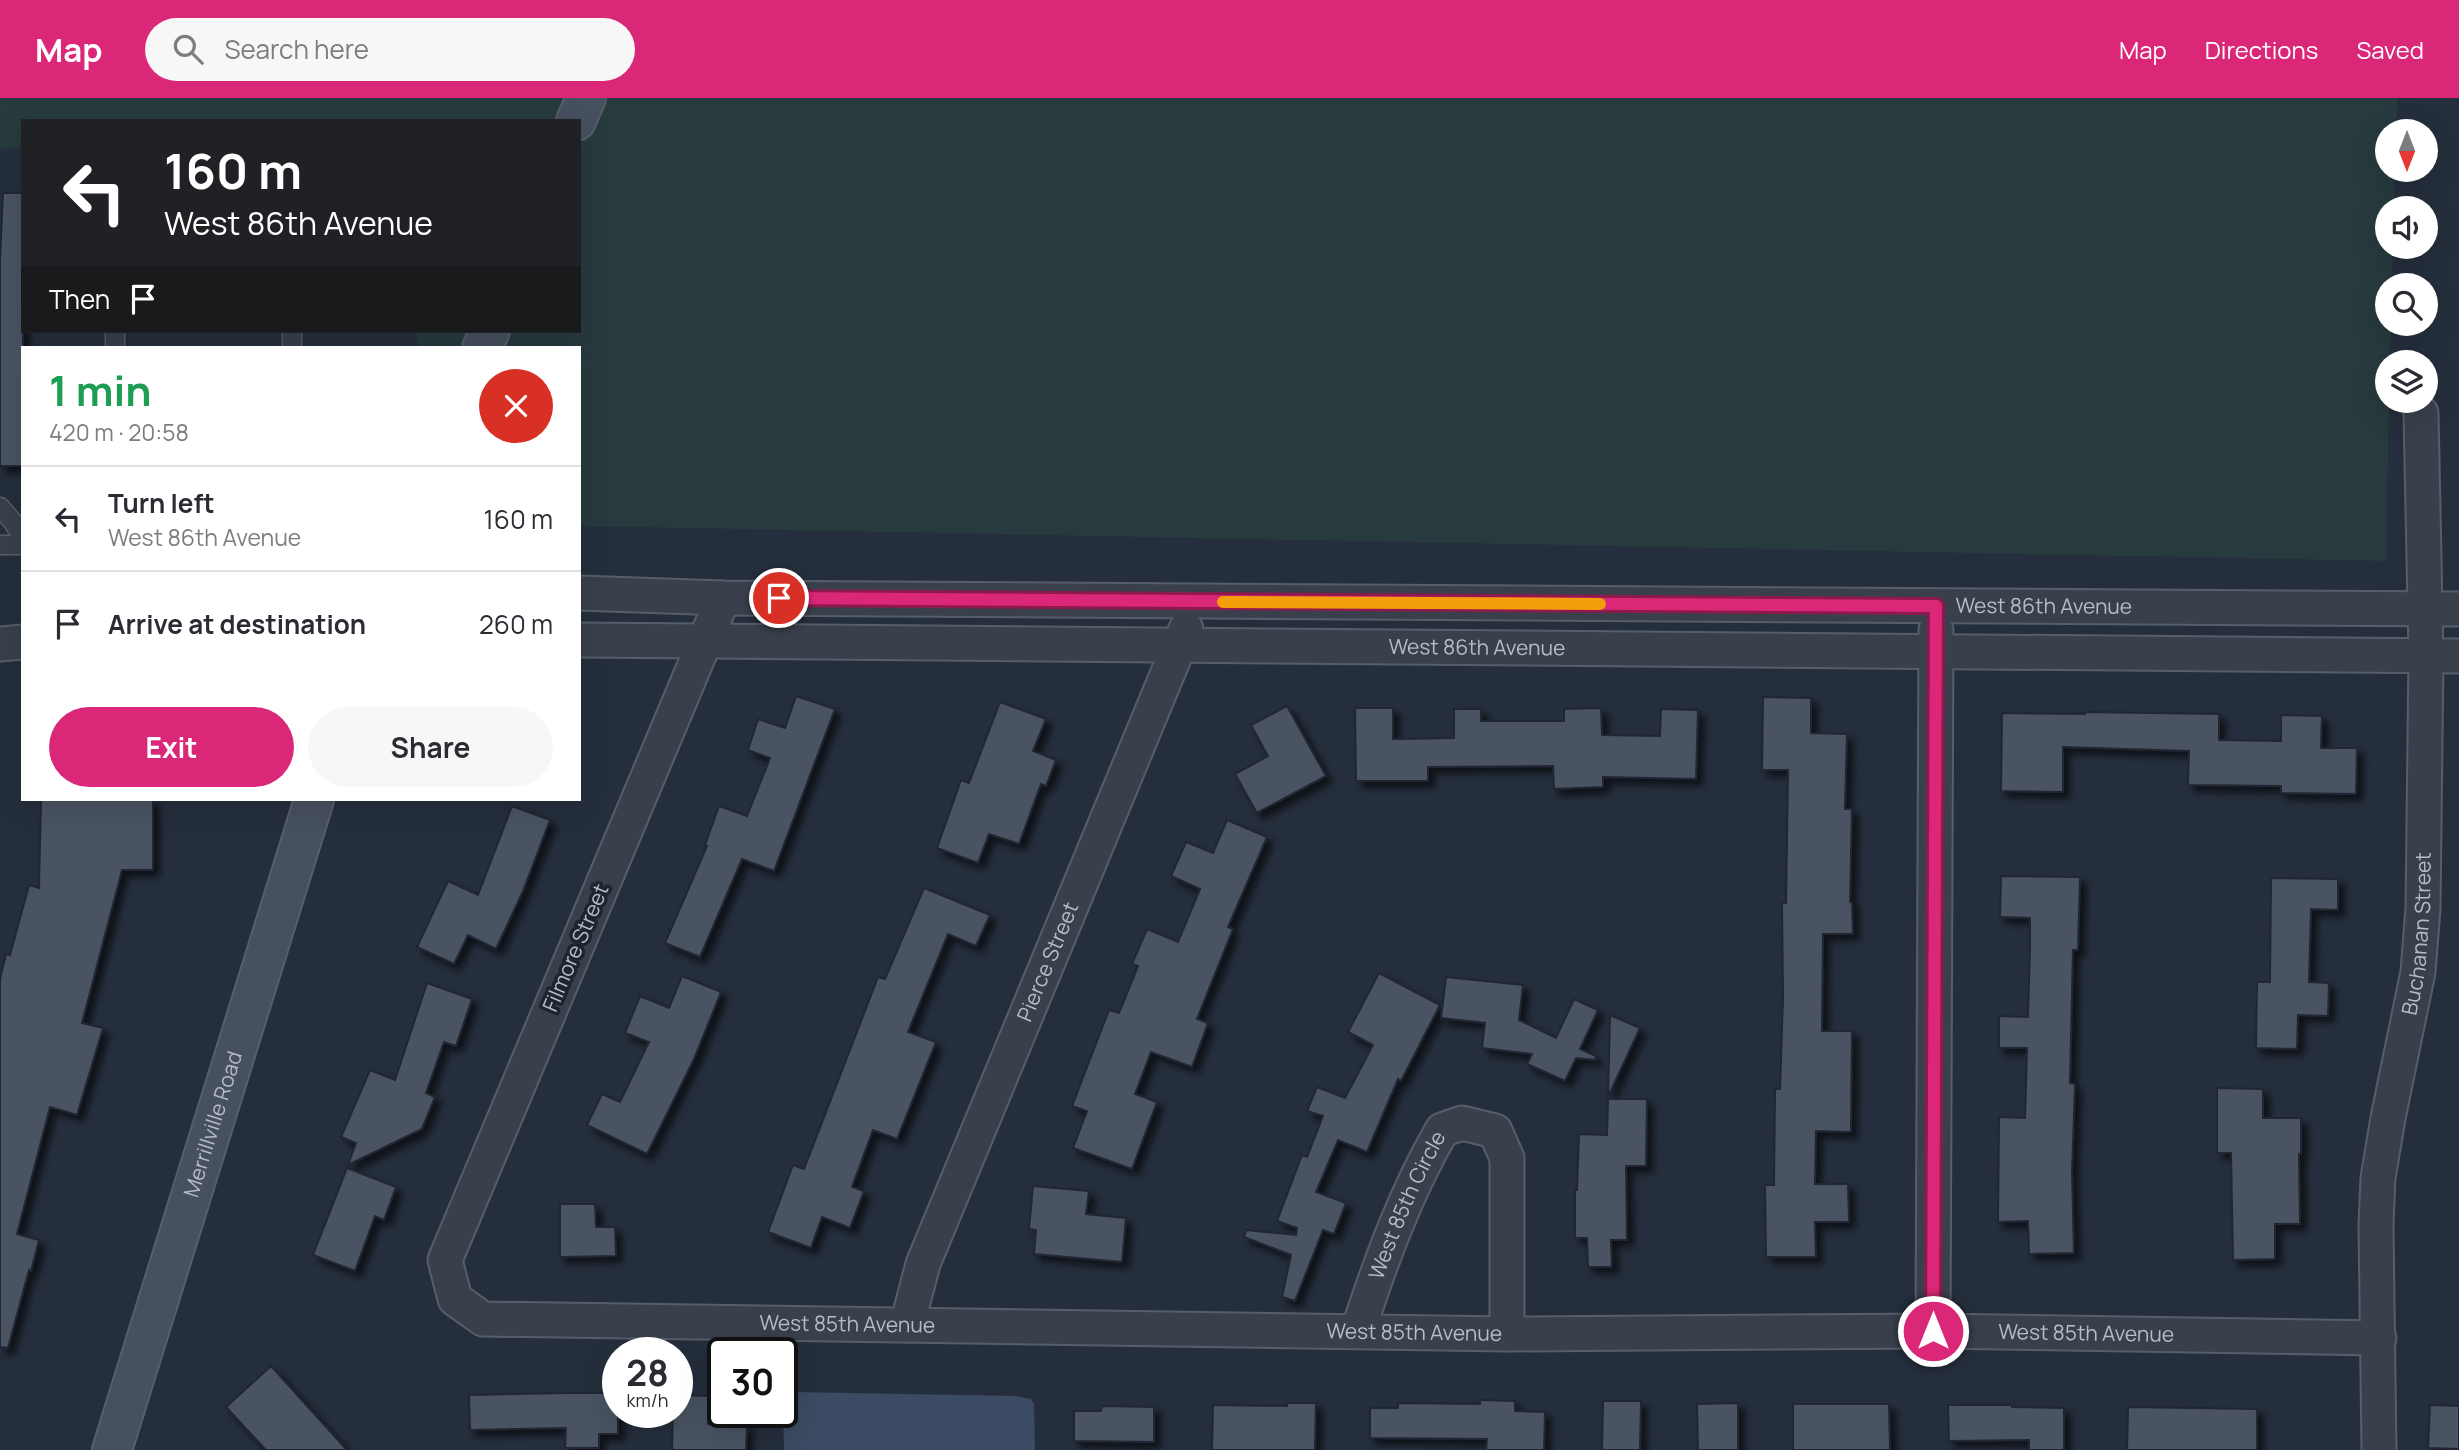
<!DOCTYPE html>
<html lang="en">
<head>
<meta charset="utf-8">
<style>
  body { margin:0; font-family:Manrope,sans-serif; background:#f7f7f7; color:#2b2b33; height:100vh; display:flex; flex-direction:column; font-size:26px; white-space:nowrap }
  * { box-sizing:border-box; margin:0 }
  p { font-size:23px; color:#7c7c81 }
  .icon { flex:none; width:38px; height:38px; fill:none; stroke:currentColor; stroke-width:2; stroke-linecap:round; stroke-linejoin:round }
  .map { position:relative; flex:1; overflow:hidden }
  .sheet { position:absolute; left:21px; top:248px; width:560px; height:455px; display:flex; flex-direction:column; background:#fff; border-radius:0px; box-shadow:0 7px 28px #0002 }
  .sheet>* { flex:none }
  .hud { position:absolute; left:21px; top:21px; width:560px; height:214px; border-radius:0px; box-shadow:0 7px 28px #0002; background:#202124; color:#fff; overflow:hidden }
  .needle { width:46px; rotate:180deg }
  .buttons { position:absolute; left:2375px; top:21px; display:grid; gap:14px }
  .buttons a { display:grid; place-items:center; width:63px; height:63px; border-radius:50%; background:#fff; box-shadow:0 7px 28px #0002; font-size:35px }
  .speed { position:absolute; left:602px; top:1239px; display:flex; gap:14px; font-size:35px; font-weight:700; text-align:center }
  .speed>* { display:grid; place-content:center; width:91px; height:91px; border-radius:50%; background:#fff; box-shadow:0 7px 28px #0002; line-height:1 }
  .speed small { font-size:18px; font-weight:400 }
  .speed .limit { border:4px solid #111; border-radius:10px; background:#fff; color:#111 }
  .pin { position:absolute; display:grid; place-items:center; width:60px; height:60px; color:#fff; margin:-30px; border:4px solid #fff; border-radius:50%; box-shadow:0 2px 7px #0007 }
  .me { position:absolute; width:77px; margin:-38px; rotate:0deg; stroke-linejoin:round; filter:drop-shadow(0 0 5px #0008) }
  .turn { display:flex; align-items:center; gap:24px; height:147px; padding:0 28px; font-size:32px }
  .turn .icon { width:91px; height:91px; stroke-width:2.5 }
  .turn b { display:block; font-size:49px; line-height:60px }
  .then { display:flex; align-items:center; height:66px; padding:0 28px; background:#0003; gap:14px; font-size:26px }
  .round { display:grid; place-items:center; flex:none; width:74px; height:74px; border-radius:37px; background:#f7f7f7 }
  .summary { display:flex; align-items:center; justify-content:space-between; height:119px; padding:0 28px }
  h1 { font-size:42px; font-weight:700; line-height:52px; color:#1e9e55 }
  .primary-button { display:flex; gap:14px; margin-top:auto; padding:14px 28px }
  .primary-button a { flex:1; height:80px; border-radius:42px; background:#db2777; color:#fff; font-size:28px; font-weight:700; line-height:80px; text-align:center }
  .primary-button a+a { background:#f7f7f7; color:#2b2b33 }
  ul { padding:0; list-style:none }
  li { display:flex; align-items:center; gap:21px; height:105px; padding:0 28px; border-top:2px solid #e1e1e2 }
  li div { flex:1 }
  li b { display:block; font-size:26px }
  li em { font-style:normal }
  header { display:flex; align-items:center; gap:42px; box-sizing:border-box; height:98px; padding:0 35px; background:#db2777; color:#fff }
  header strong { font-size:33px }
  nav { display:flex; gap:38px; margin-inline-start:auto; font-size:24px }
  .search { width:490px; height:63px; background:#f7f7f7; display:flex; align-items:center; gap:18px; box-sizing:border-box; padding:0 24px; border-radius:38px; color:#7c7c81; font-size:26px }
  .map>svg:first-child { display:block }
  .green { fill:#273a3d }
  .water { fill:#3c4b63 }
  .building { fill:#4a5362; stroke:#202733; stroke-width:2; filter:url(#shadow) }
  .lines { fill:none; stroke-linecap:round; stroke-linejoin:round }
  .lane-casing { stroke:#575e6a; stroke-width:21 }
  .street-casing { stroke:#575e6a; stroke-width:37 }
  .secondary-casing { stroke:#575e6a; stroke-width:42 }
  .lane { stroke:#39404c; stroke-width:18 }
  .street { stroke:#39404c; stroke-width:33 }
  .secondary { stroke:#47505f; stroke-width:38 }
  .route-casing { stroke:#8e194d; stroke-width:18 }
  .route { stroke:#db2777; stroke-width:12 }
  .slow { stroke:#f59e0b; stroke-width:12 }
  .labels { text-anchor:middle; stroke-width:7; stroke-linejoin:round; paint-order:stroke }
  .street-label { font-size:21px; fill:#b5bbc7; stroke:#1e2531 }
</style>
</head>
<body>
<header>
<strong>Map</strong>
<div class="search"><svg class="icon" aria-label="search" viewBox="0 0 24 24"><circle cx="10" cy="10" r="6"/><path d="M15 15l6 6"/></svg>Search here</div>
<nav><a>Map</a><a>Directions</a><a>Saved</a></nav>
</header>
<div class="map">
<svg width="2459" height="1352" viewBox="0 0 2459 1352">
  <defs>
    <filter id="shadow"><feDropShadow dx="6" dy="6" stdDeviation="3.5" flood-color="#0009"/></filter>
  </defs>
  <rect width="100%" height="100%" fill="#252e3c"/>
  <polygon class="green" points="0,0 2397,0 2396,33 2387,33 2387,72 2395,72 2394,110 2387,110 2387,149 2393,149 2392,187 2387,187 2387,226 2391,226 2390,264 2387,264 2387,303 2389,303 2386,463 579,428 579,250 419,250 414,233 579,233 579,23 23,23 23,50 0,51"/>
  <polygon class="water" points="793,1294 1017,1298 1031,1301 1034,1306 1035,1352 784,1352 783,1306"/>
  <g class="building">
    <polygon points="3,95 23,95 23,368 0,368 0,163"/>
    <polygon points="796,598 835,611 774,773 742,761 700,859 665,845 707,748 705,747 719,708 747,718 770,660 748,652 758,621 785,630"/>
    <polygon points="1763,599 1811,600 1811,635 1847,636 1845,711 1852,711 1850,804 1852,804 1853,836 1823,836 1822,933 1852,933 1851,1034 1816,1033 1815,1086 1848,1086 1849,1124 1815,1124 1816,1159 1766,1159 1765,1087 1774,1087 1775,991 1780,991 1783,899 1782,805 1786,805 1788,672 1762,672"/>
    <polygon points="1000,604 1046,621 1033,653 1056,662 1046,688 1041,686 1019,746 989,736 978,765 937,750 961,682 969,685"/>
    <polygon points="1287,608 1326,678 1257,715 1235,676 1268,658 1251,627"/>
    <polygon points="1355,610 1393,610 1393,641 1454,640 1454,611 1481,611 1481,623 1564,623 1564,611 1601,610 1602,637 1660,638 1661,611 1698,612 1696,681 1603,679 1603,689 1554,691 1553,668 1428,669 1428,683 1356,683"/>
    <polygon points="2085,614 2219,616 2219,642 2281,643 2281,617 2322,618 2321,650 2357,650 2356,696 2281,695 2281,688 2188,687 2189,653 2063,649 2063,694 2001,693 2002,615 2085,616"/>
    <polygon points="41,702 153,702 153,772 122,772 82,925 103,930 77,1017 50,1009 17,1136 39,1142 31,1173 29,1172 8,1250 0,1249 0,881 6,856 10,857 29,787 39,790"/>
    <polygon points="512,708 550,722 523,793 496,851 468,837 454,866 417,849 448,783 478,797"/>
    <polygon points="1227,722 1267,739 1228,829 1233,831 1197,921 1208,925 1192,969 1151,954 1135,996 1157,1004 1132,1071 1073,1050 1087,1013 1072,1008 1109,912 1119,915 1138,868 1132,866 1147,831 1178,844 1200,791 1171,778 1186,744 1213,755"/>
    <polygon points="2001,778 2080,779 2078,852 2073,852 2070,985 2075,986 2072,1075 2074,1155 2029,1156 2028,1123 1998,1124 1999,1019 2025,1020 2027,950 1999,950 1999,918 2028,919 2030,851 2030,820 2000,819"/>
    <polygon points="2271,780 2338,781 2338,812 2311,811 2309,884 2329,885 2328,918 2298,917 2297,951 2256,950 2257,884 2270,884"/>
    <polygon points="924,790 990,817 976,848 948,836 908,934 936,944 897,1041 873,1032 852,1089 864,1093 850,1130 822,1119 811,1150 768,1134 793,1067 804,1071 878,879 885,881"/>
    <polygon points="1379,875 1440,907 1401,983 1398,981 1367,1054 1338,1042 1316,1094 1346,1105 1334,1136 1323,1132 1295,1203 1282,1199 1291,1157 1244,1139 1246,1132 1296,1137 1297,1130 1277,1123 1302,1057 1307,1059 1323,1018 1307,1013 1317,989 1345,1000 1373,947 1348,934"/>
    <polygon points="682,878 721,894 694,961 647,1056 587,1027 602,996 620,1004 649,944 625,935 640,898 669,910"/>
    <polygon points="1446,879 1523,887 1519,922 1556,940 1574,901 1598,912 1580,951 1596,958 1595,962 1576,960 1565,983 1527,966 1532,956 1482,950 1485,925 1441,920"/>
    <polygon points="427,885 472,901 456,948 444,944 426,995 435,999 422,1031 348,1067 356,1045 341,1039 370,972 395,982"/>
    <polygon points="1610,917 1640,930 1608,999"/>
    <polygon points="2217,990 2263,991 2263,1020 2301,1020 2301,1056 2299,1056 2300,1126 2275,1126 2275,1161 2233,1162 2231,1055 2217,1055"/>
    <polygon points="1608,1001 1647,1001 1646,1068 1626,1068 1627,1142 1611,1142 1612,1169 1588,1169 1587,1140 1575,1140 1575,1092 1577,1092 1579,1036 1607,1037"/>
    <polygon points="347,1070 396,1089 384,1122 375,1118 355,1173 313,1157"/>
    <polygon points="1033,1088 1089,1093 1086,1116 1126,1120 1122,1164 1034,1156 1036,1132 1029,1131"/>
    <polygon points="560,1106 595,1106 596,1129 615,1129 616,1158 560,1159"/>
    <polygon points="271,1268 347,1352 266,1352 226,1309"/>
    <polygon points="566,1295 618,1295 618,1336 599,1336 599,1350 565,1350 566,1330 470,1332 469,1297"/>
    <polygon points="677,1297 709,1298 708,1326 747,1327 746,1352 672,1352 673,1314 677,1314"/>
    <polygon points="1480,1302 1515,1303 1515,1313 1545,1314 1544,1352 1486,1352 1487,1341 1370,1340 1370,1310 1398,1310 1398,1305 1480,1306"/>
    <polygon points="1603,1303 1641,1303 1640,1352 1602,1352"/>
    <polygon points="1287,1305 1316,1305 1315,1352 1212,1352 1213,1307 1287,1308"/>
    <polygon points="1738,1305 1738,1352 1698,1352 1697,1306"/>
    <polygon points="1793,1306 1889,1306 1890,1352 1793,1352"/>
    <polygon points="1948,1307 2012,1307 2012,1309 2064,1310 2064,1352 2029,1352 2029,1342 1949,1343"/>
    <polygon points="2430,1307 2459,1308 2459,1351 2428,1350"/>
    <polygon points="1102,1308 1154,1309 1154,1344 1074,1343 1074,1313 1101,1313"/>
    <polygon points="2128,1309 2257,1311 2257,1352 2127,1352"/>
  </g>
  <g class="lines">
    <g class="lane-casing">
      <g id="lane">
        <polyline points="115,250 115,233"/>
        <polyline points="292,250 292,233"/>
        <polyline points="0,409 13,424 23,440"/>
        <polyline points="0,447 23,447"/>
      </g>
    </g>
    <g class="street-casing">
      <g id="street">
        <path id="s1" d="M 579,495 L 723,500 L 2459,511"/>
        <path id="s2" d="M 723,500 L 445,1162 L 455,1201 L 483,1221 L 1507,1236 L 1933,1233 L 2379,1240"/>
        <path id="s3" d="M 579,542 L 2459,558"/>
        <polyline points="0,546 23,544"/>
        <path id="s4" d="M 907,1227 L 923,1166 L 1186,531"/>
        <path id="s5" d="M 1358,1233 C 1380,1165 1406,1094 1442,1032 L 1462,1025 L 1495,1033 L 1507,1060 L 1507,1236"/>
        <polyline points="1933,1233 1936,532"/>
        <path id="s6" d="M 2379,1352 L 2376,1127 L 2378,1080 L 2388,1020 L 2418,874 L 2423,810 L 2426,558 L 2421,315"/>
      </g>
    </g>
    <g class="secondary-casing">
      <g id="secondary">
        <polyline points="576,23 586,0"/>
        <polyline points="482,250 490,233"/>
        <path id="s7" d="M 112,1352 L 314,702"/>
      </g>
    </g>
    <use href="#lane" class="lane"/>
    <use href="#street" class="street"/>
    <use href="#secondary" class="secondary"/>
  </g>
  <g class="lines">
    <g class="route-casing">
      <polyline id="route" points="779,500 1936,508 1933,1233"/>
    </g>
    <use href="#route" class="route"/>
    <polyline class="slow" points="1223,504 1600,506"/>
  </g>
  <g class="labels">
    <g class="street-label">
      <text dy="7" stroke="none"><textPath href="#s1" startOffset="1465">West 86th Avenue</textPath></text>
      <text dy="7" stroke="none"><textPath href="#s3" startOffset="898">West 86th Avenue</textPath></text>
      <text dy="7" stroke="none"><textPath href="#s6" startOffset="520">Buchanan Street</textPath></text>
      <text transform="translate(576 850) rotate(-67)" y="7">Filmore Street</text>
      <text dy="7" stroke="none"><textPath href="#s4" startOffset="390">Pierce Street</textPath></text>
      <text dy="7" stroke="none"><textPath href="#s7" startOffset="341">Merrillville Road</textPath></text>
      <text dy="7" stroke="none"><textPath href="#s5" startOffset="135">West 85th Circle</textPath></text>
      <text dy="7" stroke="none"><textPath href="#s2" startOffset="1157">West 85th Avenue</textPath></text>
      <text dy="7" stroke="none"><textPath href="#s2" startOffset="1724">West 85th Avenue</textPath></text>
      <text dy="7" stroke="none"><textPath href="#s2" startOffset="2396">West 85th Avenue</textPath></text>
    </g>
  </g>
</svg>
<div class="buttons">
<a><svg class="needle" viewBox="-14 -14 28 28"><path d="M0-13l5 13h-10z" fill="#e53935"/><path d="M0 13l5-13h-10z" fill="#7c7c81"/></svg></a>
<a><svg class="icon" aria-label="sound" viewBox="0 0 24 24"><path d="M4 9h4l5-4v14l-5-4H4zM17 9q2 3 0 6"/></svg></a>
<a><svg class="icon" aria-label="search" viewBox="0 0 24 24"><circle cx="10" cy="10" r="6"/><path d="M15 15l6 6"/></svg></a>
<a><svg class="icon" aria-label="layers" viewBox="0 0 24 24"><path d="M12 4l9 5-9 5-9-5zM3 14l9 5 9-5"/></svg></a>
</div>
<div class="speed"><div>28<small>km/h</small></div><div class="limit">30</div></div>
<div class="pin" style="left:779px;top:500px;background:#d93025"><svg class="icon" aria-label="arrive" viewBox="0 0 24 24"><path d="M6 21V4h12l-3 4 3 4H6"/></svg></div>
<svg class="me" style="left:1933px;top:1233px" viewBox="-20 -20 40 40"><circle r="17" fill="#db2777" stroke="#fff" stroke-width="3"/><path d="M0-11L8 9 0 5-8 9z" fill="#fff"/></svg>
<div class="hud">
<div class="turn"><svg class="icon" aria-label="left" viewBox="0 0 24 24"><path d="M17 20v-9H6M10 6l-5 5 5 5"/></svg><div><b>160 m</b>West 86th Avenue</div></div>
<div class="then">Then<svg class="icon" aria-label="arrive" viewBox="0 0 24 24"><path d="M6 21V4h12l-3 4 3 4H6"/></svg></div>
</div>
<section class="sheet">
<div class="summary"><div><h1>1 min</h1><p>420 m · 20:58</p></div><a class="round" style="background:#d93025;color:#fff"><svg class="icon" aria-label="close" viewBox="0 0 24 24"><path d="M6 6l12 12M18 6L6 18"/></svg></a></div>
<ul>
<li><svg class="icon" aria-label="left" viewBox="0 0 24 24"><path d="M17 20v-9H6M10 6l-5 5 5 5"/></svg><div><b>Turn left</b><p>West 86th Avenue</p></div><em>160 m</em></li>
<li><svg class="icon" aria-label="arrive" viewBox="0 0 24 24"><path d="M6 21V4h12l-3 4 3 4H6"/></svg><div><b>Arrive at destination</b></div><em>260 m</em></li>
</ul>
<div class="primary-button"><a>Exit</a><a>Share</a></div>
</section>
</div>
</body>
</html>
